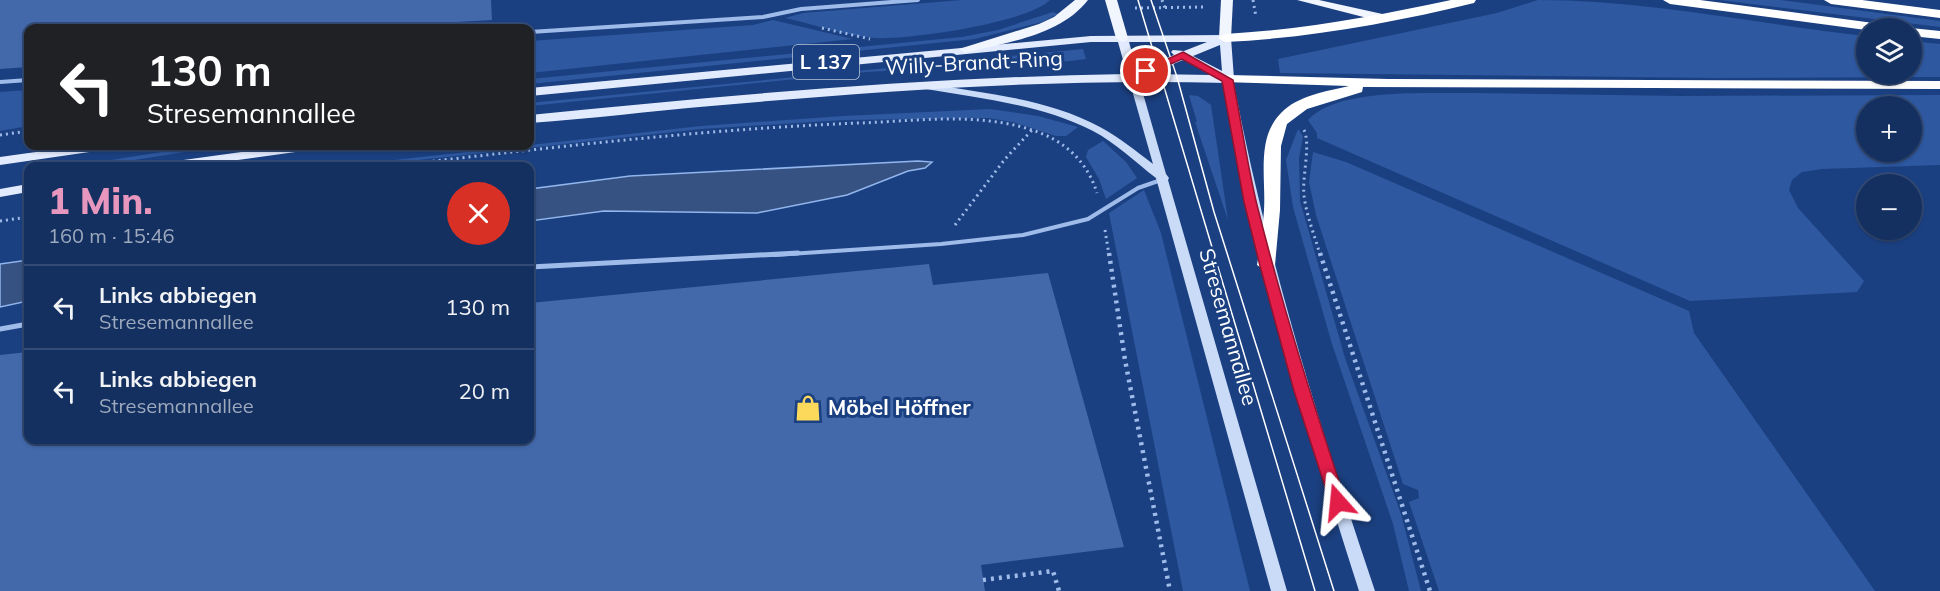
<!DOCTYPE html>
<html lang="de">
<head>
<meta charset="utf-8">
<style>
  body { margin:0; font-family:Mulish,sans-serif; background:#1d3867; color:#f1f3f6; height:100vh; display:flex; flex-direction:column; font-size:22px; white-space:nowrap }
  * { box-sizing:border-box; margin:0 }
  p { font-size:20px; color:#9da9bd }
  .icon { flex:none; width:33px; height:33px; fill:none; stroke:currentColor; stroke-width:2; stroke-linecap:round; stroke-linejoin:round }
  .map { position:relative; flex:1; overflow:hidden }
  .drawer { position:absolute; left:24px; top:162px; width:510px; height:282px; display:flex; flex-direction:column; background:#143061; border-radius:12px; box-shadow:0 2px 4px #0004,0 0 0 2px #334b76 }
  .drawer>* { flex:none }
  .hud { position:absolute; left:24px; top:24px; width:510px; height:126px; border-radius:12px; box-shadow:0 2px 4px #0004,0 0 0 2px #334b76; background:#202124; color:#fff; overflow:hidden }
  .controls { position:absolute; left:1856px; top:18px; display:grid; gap:12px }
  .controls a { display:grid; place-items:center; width:66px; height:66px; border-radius:50%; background:#143061; box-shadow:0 2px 4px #0004,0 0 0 2px #334b76; font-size:30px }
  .pin { position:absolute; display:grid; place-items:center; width:51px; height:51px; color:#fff; margin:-26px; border:3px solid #fff; border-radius:50%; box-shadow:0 2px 6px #0007 }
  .me { position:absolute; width:66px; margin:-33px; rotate:342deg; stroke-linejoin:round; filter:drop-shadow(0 0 4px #0008) }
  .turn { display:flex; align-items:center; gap:21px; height:126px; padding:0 24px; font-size:27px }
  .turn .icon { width:78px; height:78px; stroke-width:2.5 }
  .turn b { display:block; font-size:42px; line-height:51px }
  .round { display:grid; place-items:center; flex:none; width:63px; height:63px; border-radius:32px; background:#1d3867 }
  .overview { display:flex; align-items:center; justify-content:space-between; height:102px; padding:0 24px }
  h1 { font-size:36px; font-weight:800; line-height:45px; color:#e797bd }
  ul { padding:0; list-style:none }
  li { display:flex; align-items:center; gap:18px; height:84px; padding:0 24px; border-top:2px solid #334b76 }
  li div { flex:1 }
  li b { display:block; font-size:22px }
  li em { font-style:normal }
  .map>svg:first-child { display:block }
  .green { fill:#2e58a0; fill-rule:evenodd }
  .water { fill:#365282; stroke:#91b5ec; stroke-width:1.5 }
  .building { fill:#4369ab }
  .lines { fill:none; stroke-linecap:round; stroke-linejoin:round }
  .path-far1 { stroke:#9fbbea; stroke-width:3; stroke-dasharray:2 4; stroke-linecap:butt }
  .path { stroke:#9fbbea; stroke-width:4.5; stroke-dasharray:3 5; stroke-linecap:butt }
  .service-far1 { stroke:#9fbbea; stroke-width:4 }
  .service { stroke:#9fbbea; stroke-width:5 }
  .secondary { fill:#cadbf8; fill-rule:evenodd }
  .primary { fill:#e2ebfe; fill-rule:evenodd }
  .trunk { fill:#f0f5fe; fill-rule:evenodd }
  .motorway { fill:#fff; fill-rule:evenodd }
  .tram { stroke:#fff; stroke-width:1.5 }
  .route { fill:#e11d48; stroke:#92132f; stroke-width:1.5 }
  .labels { text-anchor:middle; stroke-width:6; stroke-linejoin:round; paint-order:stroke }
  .shield { fill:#1b4081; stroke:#bbc6d9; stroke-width:1.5 }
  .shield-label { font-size:20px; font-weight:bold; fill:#fff }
  .street-label { font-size:21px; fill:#fff; stroke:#1b4081 }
  .poi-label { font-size:21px; font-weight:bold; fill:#fff; stroke:#1b4081; text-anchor:start }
</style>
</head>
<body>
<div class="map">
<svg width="1940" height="591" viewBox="0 0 1940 591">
  <rect width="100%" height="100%" fill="#1b4081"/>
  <g class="green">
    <path d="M 962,0 L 1050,0 C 1027,23 909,40 875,38 C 846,36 814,24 785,18 L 803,13 Z"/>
    <path d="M 1538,0 C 1647,0 1757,24 1866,36 L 1866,74 L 1911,74 L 1911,41 L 1940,44 L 1940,77 L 1716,78 L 1280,73 L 1278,59 L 1497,13 Z"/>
    <polygon points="1719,0 1781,0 1940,21 1940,27"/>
    <polygon points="1053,12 1058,14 1042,22 975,39 530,84 530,79 962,37 998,30"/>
    <polygon points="773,20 853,39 530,73 530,41 753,25"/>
    <polygon points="1083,49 1086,59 1070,61 866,72 530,106 530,103"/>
    <polygon points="28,90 28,126 0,131 0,92"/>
    <path d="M 1473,93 L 1681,96 L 1940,95 L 1940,165 L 1822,169 L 1802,172 L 1792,180 L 1789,190 L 1798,208 L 1864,281 L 1857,292 L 1690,301 L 1317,138 L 1317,133 L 1308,120 C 1338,87 1430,94 1473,93 ZM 1866,106 L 1911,106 L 1911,152 L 1866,152 Z"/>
    <polygon points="1189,95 1198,96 1211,105 1228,220 1195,122 1197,122"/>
    <polygon points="990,109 1038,116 1078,127 1066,136 1056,136 1013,122 988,118 844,120 701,129 364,166 340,166 701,126 843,116"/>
    <polygon points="1298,129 1303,136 1299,158 1300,201 1345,358 1401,514 1421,591 1409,591 1393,524 1332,344 1293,207 1286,160"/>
    <polygon points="1103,141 1126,162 1137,178 1106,199 1099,179 1086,157 1088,150"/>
    <polygon points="199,146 223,146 96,166 74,166"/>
    <polygon points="1313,152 1346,162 1689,311 1694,333 1875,591 1439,591 1409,502 1419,498 1418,490 1403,484 1316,215 1309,182"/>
    <polygon points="1144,190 1161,233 1250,591 1183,591 1109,213"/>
  </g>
  <g class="water">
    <polygon points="918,161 932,162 925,168 908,171 847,195 757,213 604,211 530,221 530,189 630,176"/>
    <polygon points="28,260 28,301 0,307 0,264"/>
  </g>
  <g class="building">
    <polygon points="0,0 491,0 492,20 351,28 28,28 28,67 0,69"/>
    <polygon points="929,264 933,285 1048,273 1124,547 981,565 985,591 0,591 0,355 28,352 28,440 530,440 530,303"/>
  </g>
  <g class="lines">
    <g class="path-far1">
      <polyline points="1162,0 1165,8"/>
      <polyline points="1253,0 1256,17"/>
      <polyline points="1135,8 1205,7"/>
      <polyline points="822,28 870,39"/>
      <path d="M 1304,130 C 1311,145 1302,176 1304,195 C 1306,215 1315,236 1320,255"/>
      <polyline points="0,135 28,131"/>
      <path d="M 391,166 C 547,148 703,129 860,123 C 917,121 977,112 1032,130 C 1064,140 1087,161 1097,193"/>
      <polyline points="0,221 28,217"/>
      <polyline points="955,225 1005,159 1032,130"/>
      <polyline points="1105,230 1109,255"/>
    </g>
    <g class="path">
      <polyline points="1109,253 1125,360 1170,591"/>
      <polyline points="1320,253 1430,591"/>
      <polyline points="983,580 1053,571 1059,591"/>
    </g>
    <g class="service-far1">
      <polyline points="530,32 763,17 801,9 918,0"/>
      <polyline points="0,82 28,80"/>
      <polyline points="774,255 941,244 1023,235 1088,219 1138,188 1161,180"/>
    </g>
    <g class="service">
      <polyline points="530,267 798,253"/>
      <polyline points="0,329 28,324"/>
    </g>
    <g class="secondary">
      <path d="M 1133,73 L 1138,76 L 1166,174 L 1169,178 L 1168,180 L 1287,591 L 1271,591 L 1156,178 C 1135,162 1116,143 1093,131 C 1041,104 982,99 926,89 L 921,86 L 926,83 C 985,94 1047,98 1100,127 C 1119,137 1136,151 1153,164 L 1128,76 Z"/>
      <path d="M 1228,76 L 1233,79 C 1266,254 1318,422 1375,591 L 1359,591 C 1305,422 1254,254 1223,79 Z"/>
    </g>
    <g class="primary">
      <path d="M 1225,35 L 1231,38 L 1234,79 L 1228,83 C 1055,78 882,91 711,106 C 650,111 590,119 530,123 L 530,115 C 728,95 928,77 1127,74 L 1118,42 L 1091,42 L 530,96 L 530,88 L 1091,36 ZM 1129,42 L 1207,42 L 1184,51 L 1173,50 L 1171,52 L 1174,55 L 1137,70 ZM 1220,45 L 1222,71 L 1193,56 ZM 1183,60 L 1211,75 L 1149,74 Z"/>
      <polygon points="79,146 109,146 103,150 0,165 0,157"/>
      <polygon points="286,146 316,146 310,150 194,166 162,166 169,162"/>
      <polygon points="28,184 28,192 0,197 0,189"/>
    </g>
    <g class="trunk">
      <path d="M 1075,0 L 1088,0 C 1060,36 1007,42 965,53 L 959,49 L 1039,24 L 1054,17 Z"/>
      <polygon points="1105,0 1117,0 1128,38 1126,41 1122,42 1116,38"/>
      <polygon points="1221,0 1233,0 1231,38 1225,42 1219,38"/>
      <polygon points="1297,0 1319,0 1387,15 1389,18 1383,22"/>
    </g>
    <g class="motorway">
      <path d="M 1451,0 L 1476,0 L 1474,3 C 1392,23 1309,38 1225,42 L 1218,38 L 1225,34 C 1302,30 1376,16 1451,0 Z"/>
      <polygon points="1663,0 1700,0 1881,24 1888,28 1866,30 1670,4"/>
      <polygon points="1824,0 1862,0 1940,10 1940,18 1831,4"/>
      <polygon points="1909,28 1911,28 1940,31 1940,39 1911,36 1911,28"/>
      <path d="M 1228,75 L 1388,79 L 1940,81 L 1940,89 L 1363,87 L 1362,92 L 1307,109 L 1287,124 L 1281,146 L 1280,210 L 1275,265 L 1266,271 L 1257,265 C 1260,247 1263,228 1264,210 C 1266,178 1256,138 1281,113 C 1297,96 1327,91 1349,86 L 1223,82 L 1221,79 Z"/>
    </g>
    <g class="tram">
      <polyline points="1138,0 1315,591"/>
      <polyline points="1151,0 1177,77 1214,212 1334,591"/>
    </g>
  </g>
  <path class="route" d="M 1183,52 L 1233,80 C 1241,121 1247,164 1257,205 C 1282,305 1313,404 1346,502 L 1343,507 L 1332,507 L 1330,502 L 1294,391 L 1260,266 L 1244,202 L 1222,81 L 1182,59 L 1150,73 L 1141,71 Z"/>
  <defs>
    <g id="shop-bare" transform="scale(2.07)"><path d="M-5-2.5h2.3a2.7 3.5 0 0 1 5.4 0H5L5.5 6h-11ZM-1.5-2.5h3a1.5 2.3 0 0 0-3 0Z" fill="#fcd95b" stroke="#1b4081" stroke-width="2.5" paint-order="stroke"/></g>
  </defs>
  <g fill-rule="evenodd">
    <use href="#shop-bare" x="808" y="408"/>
  </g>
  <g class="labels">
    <rect class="shield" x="793" y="45" width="66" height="34" rx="4.5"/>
    <g class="shield-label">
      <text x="826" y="69">L 137</text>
    </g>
    <g class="street-label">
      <text transform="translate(974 63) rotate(-3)" y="7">Willy-Brandt-Ring</text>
      <text transform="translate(1228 327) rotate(74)" y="7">Stresemannallee</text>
    </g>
    <g class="poi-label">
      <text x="828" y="415">Möbel Höffner</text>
    </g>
  </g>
</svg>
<div class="controls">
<a><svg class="icon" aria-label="layers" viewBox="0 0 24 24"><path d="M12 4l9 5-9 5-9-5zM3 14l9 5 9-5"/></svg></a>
<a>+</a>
<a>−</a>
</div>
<div class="pin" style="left:1146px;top:71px;background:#d93025"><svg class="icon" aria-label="arrive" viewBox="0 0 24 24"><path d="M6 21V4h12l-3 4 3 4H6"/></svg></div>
<svg class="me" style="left:1338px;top:502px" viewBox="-20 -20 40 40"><path d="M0-17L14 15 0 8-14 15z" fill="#e11d48" stroke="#fff" stroke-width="4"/></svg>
<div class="hud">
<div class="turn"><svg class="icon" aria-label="left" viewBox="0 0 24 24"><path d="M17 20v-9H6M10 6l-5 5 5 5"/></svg><div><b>130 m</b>Stresemannallee</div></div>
</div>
<section class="drawer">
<div class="overview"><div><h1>1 Min.</h1><p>160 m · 15:46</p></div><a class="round" style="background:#d93025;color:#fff"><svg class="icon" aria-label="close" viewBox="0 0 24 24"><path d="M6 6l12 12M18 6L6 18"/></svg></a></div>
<ul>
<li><svg class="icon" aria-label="left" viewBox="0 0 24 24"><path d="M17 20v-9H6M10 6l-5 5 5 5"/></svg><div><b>Links abbiegen</b><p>Stresemannallee</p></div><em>130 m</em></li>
<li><svg class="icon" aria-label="left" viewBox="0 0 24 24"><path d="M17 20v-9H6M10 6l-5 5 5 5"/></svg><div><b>Links abbiegen</b><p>Stresemannallee</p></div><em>20 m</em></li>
</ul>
</section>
</div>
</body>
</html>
